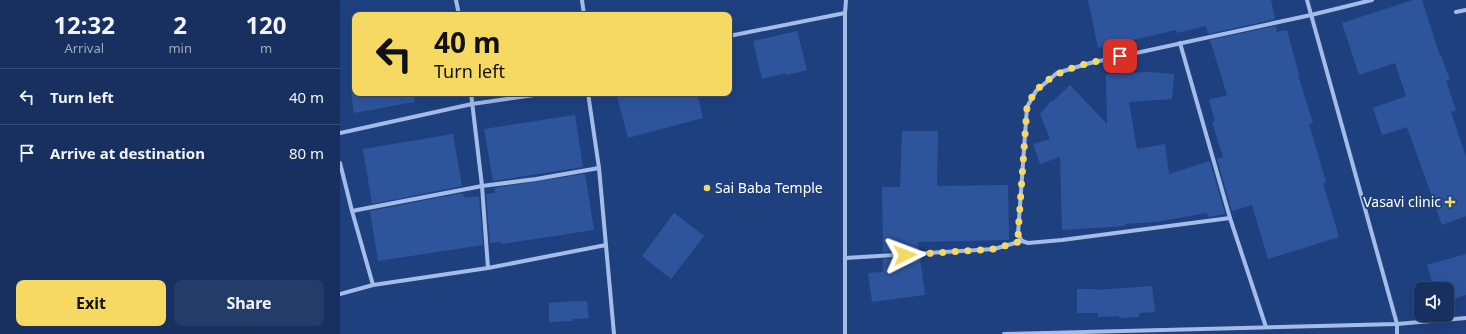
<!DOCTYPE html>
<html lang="en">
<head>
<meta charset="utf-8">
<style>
  body { margin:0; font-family:"Noto Sans",sans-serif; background:#243c68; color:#f1f3f6; height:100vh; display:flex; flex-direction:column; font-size:15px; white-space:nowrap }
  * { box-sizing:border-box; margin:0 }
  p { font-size:13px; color:#9ea9bd }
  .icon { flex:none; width:22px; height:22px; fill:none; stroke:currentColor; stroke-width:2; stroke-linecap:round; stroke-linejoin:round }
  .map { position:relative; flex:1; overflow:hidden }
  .details { display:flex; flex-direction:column; background:#17305f; width:340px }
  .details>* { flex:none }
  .top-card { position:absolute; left:12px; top:12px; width:380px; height:84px; border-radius:8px; box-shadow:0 4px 16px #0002,0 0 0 1px #364b74; background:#f6d963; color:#111; overflow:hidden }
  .tools { position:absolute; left:1074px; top:282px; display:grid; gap:8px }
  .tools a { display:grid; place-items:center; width:40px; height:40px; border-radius:8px; background:#17305f; box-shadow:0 4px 16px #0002,0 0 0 1px #364b74; font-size:20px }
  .pin { position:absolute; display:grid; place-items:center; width:34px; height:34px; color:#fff; margin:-17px; border-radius:8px; box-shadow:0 2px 6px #0006 }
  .me { position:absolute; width:44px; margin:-22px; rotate:87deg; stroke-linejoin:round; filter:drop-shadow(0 0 3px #0008) }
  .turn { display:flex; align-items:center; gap:14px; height:84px; padding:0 16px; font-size:18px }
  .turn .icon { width:52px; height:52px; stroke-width:2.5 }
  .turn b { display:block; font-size:28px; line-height:34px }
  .eta { display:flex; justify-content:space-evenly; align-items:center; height:68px; text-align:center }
  .eta b { font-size:24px; font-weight:700; line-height:28px }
  .action { display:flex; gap:8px; margin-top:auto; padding:8px 16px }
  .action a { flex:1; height:46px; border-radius:8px; background:#f6d963; color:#111; font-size:16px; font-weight:700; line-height:46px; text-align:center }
  .action a+a { background:#243c68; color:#f1f3f6 }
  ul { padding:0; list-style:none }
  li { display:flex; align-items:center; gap:12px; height:56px; padding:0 16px; border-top:1px solid #364b74 }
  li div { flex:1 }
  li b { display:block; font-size:15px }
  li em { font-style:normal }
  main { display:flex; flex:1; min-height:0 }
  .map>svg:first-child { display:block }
  .building { fill:#2e559c }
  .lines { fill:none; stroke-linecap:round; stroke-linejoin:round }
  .street { stroke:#a3bce8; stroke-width:4 }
  .route { stroke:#f6d963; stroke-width:7; stroke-dasharray:0 12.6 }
  .poi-dot { fill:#f6d963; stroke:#1f407f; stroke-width:1.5 }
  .labels { text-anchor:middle; stroke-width:4; stroke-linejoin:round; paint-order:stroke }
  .poi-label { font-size:14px; fill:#fff; stroke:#1f407f; text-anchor:start }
</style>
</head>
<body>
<main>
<section class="details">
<div class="eta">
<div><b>12:32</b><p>Arrival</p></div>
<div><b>2</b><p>min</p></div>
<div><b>120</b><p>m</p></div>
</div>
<ul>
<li><svg class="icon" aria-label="left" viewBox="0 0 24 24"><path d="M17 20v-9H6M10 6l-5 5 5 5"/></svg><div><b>Turn left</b></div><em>40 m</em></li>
<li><svg class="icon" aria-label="arrive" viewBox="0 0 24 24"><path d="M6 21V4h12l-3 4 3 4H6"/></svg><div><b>Arrive at destination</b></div><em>80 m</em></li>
</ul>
<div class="action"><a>Exit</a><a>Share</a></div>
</section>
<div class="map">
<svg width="1126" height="334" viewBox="0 0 1126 334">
  <rect width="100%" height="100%" fill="#1f407f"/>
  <g class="building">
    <polygon points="748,0 931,0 935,19 868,34 866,26 837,33 836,30 758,48"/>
    <polygon points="1073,0 1082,0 1100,56 1101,56 1110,80 1106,81 1116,110 1111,112 1126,157 1126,216 1102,225 1067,127 1042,135 1033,108 1066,96 1055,63 1019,75 1002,23"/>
    <polygon points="936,26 937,32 947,30 959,75 958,75 973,123 969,124 986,182 983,183 999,237 928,259 912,205 892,211 877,159 883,157 872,122 875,121 869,100 887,95 870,40"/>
    <polygon points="457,31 467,70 447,75 446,73 422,79 413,41"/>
    <polygon points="808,72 834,74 832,99 789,102 797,149 825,144 829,174 870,161 885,214 868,217 867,213 816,222 785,224 785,226 722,230 720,157 700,164 693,144 710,139 700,114 711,101 712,102 730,85 767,124 766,74"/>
    <polygon points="11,93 74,93 75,102 14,113"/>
    <polygon points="276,93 357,93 363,118 288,138"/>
    <polygon points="235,115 243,167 153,181 144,129"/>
    <polygon points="562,131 598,131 597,186 668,185 669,240 578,242 579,250 543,252 542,187 560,187"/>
    <polygon points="113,134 122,186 32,204 23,149"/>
    <polygon points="245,174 254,230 161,244 161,242 150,243 146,194 155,193 154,188"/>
    <polygon points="123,193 124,198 139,196 143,245 38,261 30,211"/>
    <polygon points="334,213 364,236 331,279 302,256"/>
    <polygon points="1126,254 1126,295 1107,301 1107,289 1094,289 1087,265"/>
    <polygon points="580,257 585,295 532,302 528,273 543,272 543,259"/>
    <polygon points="812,286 815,312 799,313 799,317 779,318 779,316 758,317 758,313 737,313 737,289 755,289 755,290"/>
    <polygon points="232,301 232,302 247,301 249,318 233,319 233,321 209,322 209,303"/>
  </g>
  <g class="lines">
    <g class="street">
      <polyline points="116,0 119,15"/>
      <polyline points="242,0 244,15"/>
      <polyline points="967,0 1057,324 1057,334"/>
      <polyline points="1116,12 1126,10"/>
      <polyline points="389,36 505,13"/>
      <polyline points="840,43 890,218 926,327"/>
      <polyline points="131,93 142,186 148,268"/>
      <polyline points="248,93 259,168"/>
      <polyline points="0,133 132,104 208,93"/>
      <polyline points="0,163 12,211 33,285"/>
      <polyline points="12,211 142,186 196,179 259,168 274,334"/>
      <polyline points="890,218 722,240 688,243 682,241 678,234 687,107 696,91 717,73 750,63 971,15 1032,0"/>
      <polyline points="505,258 654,249 682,241"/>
      <polyline points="0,294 33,285 148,268 266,245"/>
      <polyline points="505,334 505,13 506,0"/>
      <polyline points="664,334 1057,324 1126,318"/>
    </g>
  </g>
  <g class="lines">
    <path class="route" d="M 565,255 L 654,249 L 682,241 L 678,234 L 687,107 C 690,102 692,95 696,91 C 716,67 751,63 780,56"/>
  </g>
  <g class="poi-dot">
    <circle cx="367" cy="188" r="4"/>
    <path d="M1108 196h4v4h4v4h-4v4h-4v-4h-4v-4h4z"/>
  </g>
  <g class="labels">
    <g class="poi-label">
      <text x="375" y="193">Sai Baba Temple</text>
      <text x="1101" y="207" text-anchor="end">Vasavi clinic</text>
    </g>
  </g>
</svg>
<div class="tools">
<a><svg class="icon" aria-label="sound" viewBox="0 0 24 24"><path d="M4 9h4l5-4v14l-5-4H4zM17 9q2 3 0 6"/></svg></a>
</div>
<div class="pin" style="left:780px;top:56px;background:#d93025"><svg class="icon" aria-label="arrive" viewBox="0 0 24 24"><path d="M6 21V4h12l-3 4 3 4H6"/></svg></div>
<svg class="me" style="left:565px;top:255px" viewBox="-20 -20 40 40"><path d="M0-17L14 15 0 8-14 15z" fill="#f6d963" stroke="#fff" stroke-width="4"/></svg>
<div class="top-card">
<div class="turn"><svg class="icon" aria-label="left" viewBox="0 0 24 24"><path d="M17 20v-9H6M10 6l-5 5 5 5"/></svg><div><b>40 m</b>Turn left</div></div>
</div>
</div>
</main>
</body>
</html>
